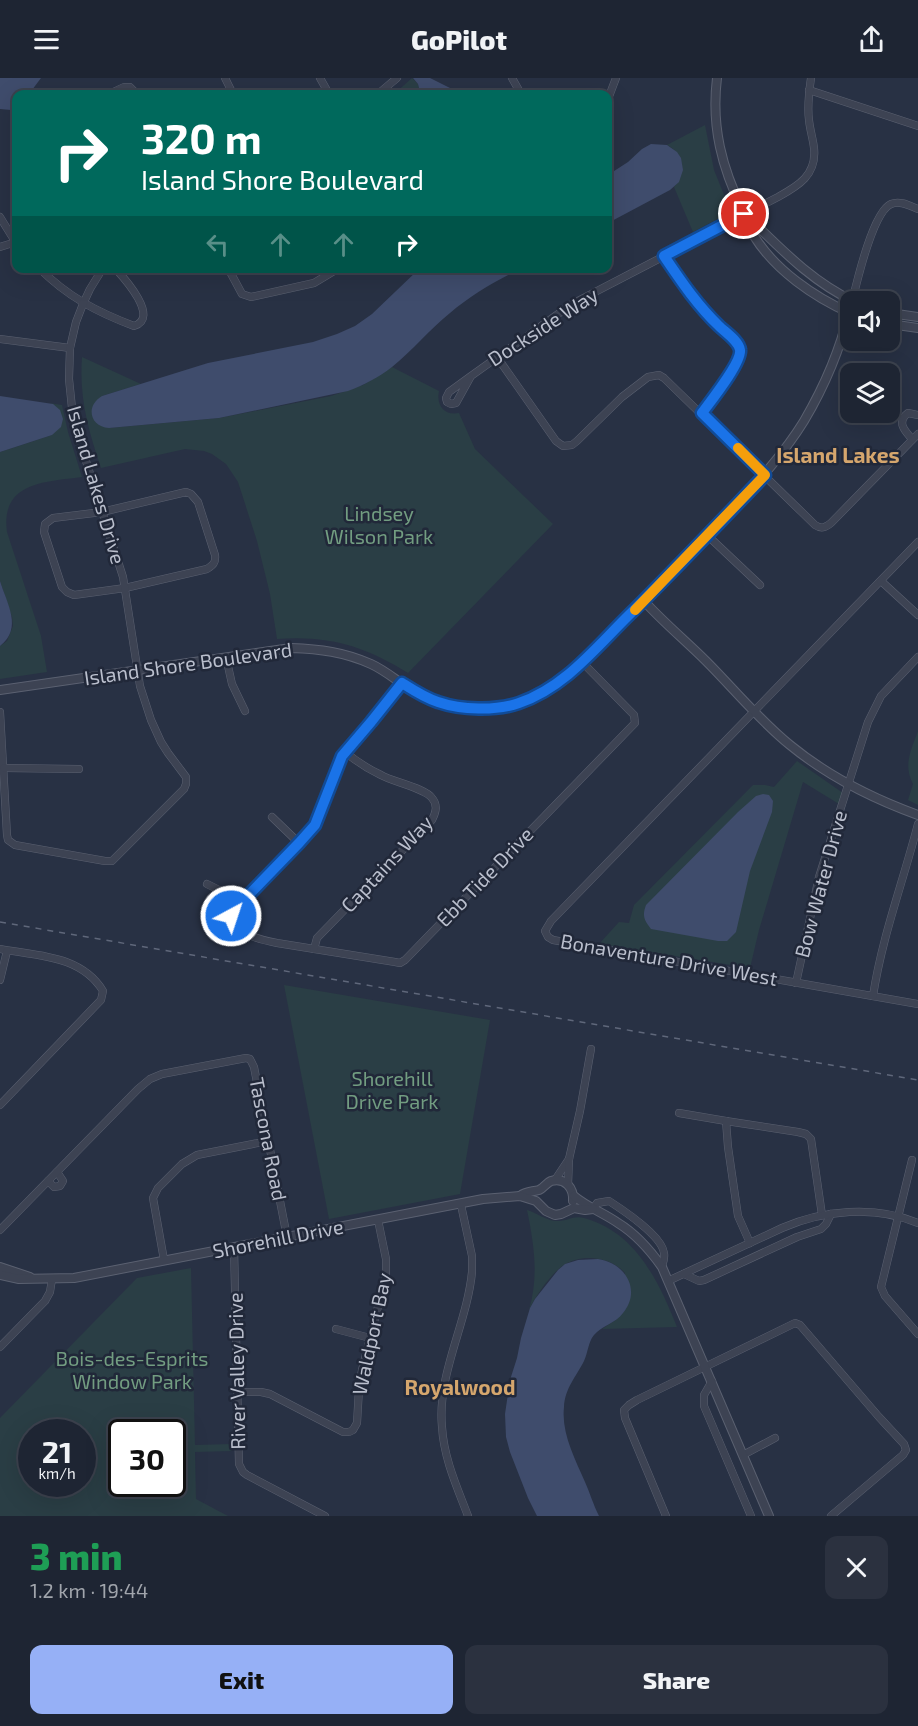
<!DOCTYPE html>
<html lang="en">
<head>
<meta charset="utf-8">
<style>
  body { margin:0; font-family:"Exo 2",sans-serif; background:#2b313f; color:#f1f3f6; height:100vh; display:flex; flex-direction:column; font-size:22px; white-space:nowrap }
  * { box-sizing:border-box; margin:0 }
  p { font-size:20px; color:#a1a5ac }
  .icon { flex:none; width:33px; height:33px; fill:none; stroke:currentColor; stroke-width:2; stroke-linecap:round; stroke-linejoin:round }
  .map { position:relative; height:1438px; overflow:hidden }
  .sheet { display:flex; flex-direction:column; background:#1e2533; flex:1 }
  .sheet>* { flex:none }
  .banner { position:absolute; left:12px; top:12px; width:600px; height:183px; border-radius:12px; box-shadow:0 6px 24px #0002,0 0 0 2px #3c424e; background:#00695c; color:#fff; overflow:hidden }
  .fabs { position:absolute; left:840px; top:213px; display:grid; gap:12px }
  .fabs a { display:grid; place-items:center; width:60px; height:60px; border-radius:12px; background:#1e2533; box-shadow:0 6px 24px #0002,0 0 0 2px #3c424e; font-size:30px }
  .speed { position:absolute; left:18px; top:1341px; display:flex; gap:12px; font-size:30px; font-weight:700; text-align:center }
  .speed>* { display:grid; place-content:center; width:78px; height:78px; border-radius:50%; background:#1e2533; box-shadow:0 6px 24px #0002,0 0 0 2px #3c424e; line-height:1 }
  .speed small { font-size:15px; font-weight:400 }
  .speed .limit { border:3px solid #111; border-radius:9px; background:#fff; color:#111 }
  .pin { position:absolute; display:grid; place-items:center; width:51px; height:51px; color:#fff; margin:-26px; border:3px solid #fff; border-radius:50%; box-shadow:0 2px 6px #0007 }
  .me { position:absolute; width:66px; margin:-33px; rotate:40deg; stroke-linejoin:round; filter:drop-shadow(0 0 4px #0008) }
  .turn { display:flex; align-items:center; gap:21px; height:126px; padding:0 30px; font-size:27px }
  .turn .icon { width:78px; height:78px; stroke-width:2.5 }
  .turn b { display:block; font-size:42px; line-height:51px }
  .lanes { display:flex; align-items:center; height:57px; padding:0 30px; background:#0003; justify-content:center; gap:30px; direction:ltr }
  .lanes .off { opacity:.35 }
  .round { display:grid; place-items:center; flex:none; width:63px; height:63px; border-radius:12px; background:#2b313f }
  .summary { display:flex; align-items:center; justify-content:space-between; height:102px; padding:0 30px }
  h1 { font-size:36px; font-weight:800; line-height:45px; color:#1e9e55 }
  .action { display:flex; gap:12px; margin-top:auto; padding:12px 30px }
  .action a { flex:1; height:69px; border-radius:12px; background:#96b0f6; color:#111; font-size:24px; font-weight:800; line-height:69px; text-align:center }
  .action a+a { background:#2b313f; color:#f1f3f6 }
  header { display:flex; justify-content:space-between; align-items:center; height:78px; padding:0 30px; background:#1e2533; font-size:27px; font-weight:800 }
  .map>svg:first-child { display:block }
  .green { fill:#2a3e45; fill-rule:evenodd }
  .water { fill:#3f4c6c }
  .lines { fill:none; stroke-linecap:round; stroke-linejoin:round }
  .minor-casing { stroke:#5b6171; stroke-width:8 }
  .tertiary-casing { stroke:#5b6171; stroke-width:10 }
  .minor { stroke:#3d4353; stroke-width:7 }
  .tertiary { stroke:#3d4353; stroke-width:8 }
  .rail { stroke:#5f677a; stroke-width:1.5; stroke-dasharray:6 6; stroke-linecap:butt }
  .route-casing { stroke:#114b97; stroke-width:15 }
  .route { stroke:#1a73e8; stroke-width:10 }
  .slow { stroke:#f59e0b; stroke-width:10 }
  .labels { text-anchor:middle; stroke-width:5; stroke-linejoin:round; paint-order:stroke }
  .street-label { font-size:20px; fill:#babfcd; stroke:#212839 }
  .park-label { font-size:20px; fill:#729d81; stroke:#212839 }
  .neighbourhood-label { font-size:21px; font-weight:bold; fill:#d5a66d; stroke:#212839 }
</style>
</head>
<body>
<header><svg class="icon" aria-label="menu" viewBox="0 0 24 24"><path d="M4 6h16M4 12h16M4 18h16"/></svg>GoPilot<svg class="icon" aria-label="share" viewBox="0 0 24 24"><path d="M12 15V3M7 8l5-5 5 5M5 13v7h14v-7"/></svg></header>
<div class="map">
<svg width="918" height="1438" viewBox="0 0 918 1438">
  <rect width="100%" height="100%" fill="#283144"/>
  <g class="green">
    <polygon points="412,0 418,6 419,10 417,16 394,16"/>
    <path d="M 705,47 L 714,92 L 731,134 L 693,154 L 674,109 C 687,94 684,76 667,67 Z"/>
    <path d="M 82,279 L 141,306 L 102,318 L 109,350 L 219,340 L 331,318 L 363,307 L 392,289 L 439,313 C 436,327 444,338 459,335 L 475,371 L 553,446 L 408,595 C 365,568 328,557 277,561 L 270,516 L 257,463 L 238,404 L 226,386 L 212,376 L 204,373 L 185,371 L 101,390 C 88,351 79,320 82,279 Z"/>
    <path d="M 49,325 L 62,327 L 68,354 L 82,399 C 47,404 0,403 7,454 L 41,558 L 47,594 L 0,601 L 0,568 L 7,563 L 13,548 L 12,539 L 0,503 L 0,374 L 52,357 L 53,326 Z"/>
    <path d="M 918,653 L 918,727 L 908,722 L 913,706 C 903,687 911,672 918,653 Z"/>
    <polygon points="797,683 843,715 839,726 803,704 759,852 750,890 599,866 619,844 629,845 634,827 753,707 765,707 774,709"/>
    <polygon points="284,907 490,942 460,1116 329,1141"/>
    <path d="M 527,1132 C 537,1135 547,1143 557,1143 C 567,1143 574,1137 584,1140 C 636,1154 659,1204 677,1249 L 602,1251 L 617,1241 L 625,1195 C 611,1179 582,1175 564,1187 C 552,1194 534,1220 529,1232 C 539,1198 534,1166 527,1132 Z"/>
    <path d="M 191,1190 L 195,1367 L 231,1366 L 232,1373 L 195,1374 L 196,1421 L 228,1438 L 0,1438 L 0,1340 L 137,1200 ZM 32,1354 L 82,1354 L 82,1406 L 32,1406 ZM 122,1354 L 172,1354 L 172,1406 L 122,1406 Z"/>
  </g>
  <g class="water">
    <polygon points="0,0 41,0 29,16 16,16 16,30 11,32 0,31"/>
    <polygon points="413,0 430,0 450,10 456,16 417,16 419,10 418,6"/>
    <polygon points="651,66 667,67 677,74 681,80 683,92 679,104 670,112 608,145 608,97 628,84 642,71"/>
    <path d="M 419,191 L 520,191 C 495,203 471,217 450,235 C 429,252 413,272 392,289 C 379,299 364,307 348,313 L 219,340 L 109,350 C 90,349 85,328 102,318 L 208,285 L 313,264 L 337,256 L 355,248 L 372,236 Z"/>
    <polygon points="0,318 53,326 60,332 63,341 61,349 52,357 0,374"/>
    <path d="M 0,503 C 7,526 23,550 0,568 Z"/>
    <path d="M 763,716 L 769,717 L 773,723 L 772,734 L 750,793 L 736,854 L 727,863 L 718,863 L 651,851 C 644,842 642,838 646,827 L 738,734 L 756,718 Z"/>
    <path d="M 598,1181 C 625,1185 642,1212 623,1235 C 616,1245 601,1248 594,1257 C 588,1264 588,1275 584,1283 C 576,1299 565,1310 564,1329 C 561,1355 575,1381 585,1404 C 590,1415 593,1426 599,1438 L 537,1438 L 528,1420 L 510,1374 L 506,1359 L 505,1336 L 510,1302 L 517,1280 L 521,1260 L 530,1230 L 535,1221 L 558,1192 L 565,1186 L 578,1182 Z"/>
  </g>
  <g class="lines">
    <g class="minor-casing">
      <g id="minor">
        <polyline points="225,0 233,16"/>
        <polyline points="320,0 329,16"/>
        <polyline points="512,0 521,16"/>
        <polyline points="809,12 918,48"/>
        <polyline points="109,16 124,9 130,9 137,16"/>
        <polyline points="378,16 397,0"/>
        <polyline points="608,21 616,0"/>
        <polyline points="0,139 16,165"/>
        <polyline points="0,169 16,164"/>
        <path d="M 664,178 C 678,198 691,218 707,236 C 718,248 732,257 740,271 C 737,293 715,318 702,335"/>
        <path d="M 39,190 C 68,219 97,234 134,248 C 160,240 125,201 115,190"/>
        <polyline points="228,190 242,216 251,219 314,205 339,190"/>
        <path d="M 852,224 C 857,203 873,134 891,126 C 900,122 910,128 918,131"/>
        <polyline points="0,261 70,270"/>
        <path d="M 497,279 L 556,363 L 563,368 L 572,367 L 577,363 L 622,319 L 648,299 L 659,297 L 664,300 L 815,447 C 821,451 825,450 831,445 L 918,356"/>
        <path d="M 471,298 L 449,314 L 446,320 L 447,324 L 451,326 L 456,325 L 471,298 L 572,226 L 778,119 C 798,108 817,97 814,70 C 813,61 810,52 809,42 C 807,28 809,14 811,0"/>
        <path d="M 912,361 C 905,353 896,344 908,335 L 918,337"/>
        <path d="M 186,414 L 191,416 L 198,424 L 215,477 C 216,485 213,487 207,491 L 125,510 L 74,517 L 67,514 L 62,509 L 44,454 L 45,446 L 53,440 L 102,434 Z"/>
        <polyline points="707,457 760,507"/>
        <polyline points="918,464 551,843 545,853 548,859 553,862 918,926"/>
        <polyline points="881,503 918,537"/>
        <polyline points="226,579 232,606 245,633"/>
        <path d="M 401,605 L 371,644 L 342,678 L 315,746 L 299,765 L 232,835 L 231,843 C 239,857 262,862 277,865 L 395,884 L 400,885 L 405,882 L 635,645 L 634,637 L 582,584"/>
        <polyline points="0,634 7,757 8,762 15,767 105,783 112,783 184,711 186,706 186,699 168,675 161,664 151,642 140,608 123,499 78,358 72,330 69,301 70,270 76,244 83,226 90,211 103,190"/>
        <polyline points="4,690 79,691"/>
        <polyline points="272,739 299,765"/>
        <polyline points="207,806 227,816 239,827"/>
        <path d="M 0,871 C 37,878 81,877 103,913 L 101,922 L 0,1027"/>
        <path d="M 314,871 L 317,860 L 432,742 C 436,734 438,727 432,720 C 425,710 393,704 381,697 C 368,691 356,683 345,674"/>
        <polyline points="0,902 7,873"/>
        <polyline points="796,905 819,799 868,644 881,618 918,579"/>
        <path d="M 873,918 C 882,859 903,804 918,746"/>
        <polyline points="679,1035 726,1043"/>
        <polyline points="912,1082 881,1209 885,1218 918,1256"/>
        <polyline points="555,1102 569,1081"/>
        <polyline points="48,1103 54,1109 60,1108 63,1103 57,1094"/>
        <polyline points="568,1107 569,1081 580,1033 591,971"/>
        <path d="M 461,1127 L 472,1178 L 472,1194 C 467,1246 437,1296 442,1349 C 444,1381 457,1409 468,1438"/>
        <path d="M 593,1131 L 597,1125 L 609,1123 C 623,1132 662,1158 664,1175 C 665,1180 663,1184 662,1189"/>
        <polyline points="0,1152 138,1011 150,1001 162,996 246,980 250,981 254,989 287,1159"/>
        <polyline points="750,1165 738,1138 728,1069 726,1043 798,1054 806,1056 811,1061 822,1137"/>
        <polyline points="234,1169 239,1386 243,1394 247,1397 325,1438"/>
        <polyline points="164,1182 153,1120 158,1110 182,1086 197,1077 268,1063"/>
        <polyline points="684,1196 699,1203 704,1202 797,1159 821,1151 826,1146 831,1136"/>
        <path d="M 668,1203 L 782,1150 C 823,1132 875,1127 918,1145"/>
        <polyline points="336,1251 370,1260"/>
        <polyline points="0,1269 45,1223 50,1214 52,1201"/>
        <polyline points="712,1303 704,1317 704,1328 751,1438"/>
        <polyline points="238,1314 261,1314 270,1316 343,1354 349,1354 353,1352 357,1345 359,1311 362,1292 386,1197 386,1181 378,1142"/>
        <polyline points="743,1377 775,1360"/>
        <polyline points="666,1438 625,1340 624,1332 629,1327 637,1322 795,1245 800,1247 879,1339 904,1366 906,1372 903,1377 831,1438"/>
      </g>
    </g>
    <g class="tertiary-casing">
      <g id="tertiary">
        <path d="M 717,0 C 711,49 722,90 743,133 C 747,141 750,150 754,158 C 775,192 814,219 850,235"/>
        <path d="M 747,138 C 780,170 812,204 855,224"/>
        <polyline points="890,235 918,239"/>
        <polyline points="890,246 918,250"/>
        <path d="M 644,523 C 663,544 686,563 706,583 C 734,611 760,643 790,667 C 829,699 871,720 918,737"/>
        <path d="M 0,612 L 291,570 C 320,571 344,574 371,586 C 382,591 391,598 401,605 C 429,623 462,633 496,630 C 512,628 529,622 543,615 C 575,597 599,566 624,542 C 656,511 686,479 717,448 C 748,414 780,382 804,343 C 824,309 840,272 849,234"/>
        <path d="M 520,1118 C 526,1113 532,1114 539,1112 C 544,1110 546,1105 551,1103 C 565,1099 574,1110 573,1123"/>
        <path d="M 574,1118 C 587,1129 604,1135 618,1145 C 636,1156 650,1172 662,1189 L 769,1438"/>
        <polyline points="0,1189 30,1199"/>
        <polyline points="0,1197 19,1201 74,1200 483,1121 520,1118 536,1123 546,1133 555,1137 561,1136 574,1130 585,1132 593,1131"/>
      </g>
    </g>
    <use href="#minor" class="minor"/>
    <use href="#tertiary" class="tertiary"/>
    <polyline class="rail" points="0,844 918,1002"/>
  </g>
  <g class="lines">
    <g class="route-casing">
      <path id="route" d="M 231,838 L 239,827 L 299,765 L 315,747 L 342,678 L 371,644 L 402,605 C 413,612 425,620 438,624 C 461,632 496,633 519,625 C 563,610 593,573 625,541 C 673,494 719,445 765,397 L 702,335 C 710,324 742,284 740,272 C 739,263 725,254 719,248 C 697,227 681,203 664,178 L 744,136"/>
    </g>
    <use href="#route" class="route"/>
    <polyline class="slow" points="635,532 765,397 738,370"/>
  </g>
  <g class="labels">
    <g class="street-label">
      <text transform="translate(543 249) rotate(-33)" y="7">Dockside Way</text>
      <text transform="translate(96 407) rotate(74)" y="7">Island Lakes Drive</text>
      <text transform="translate(188 586) rotate(-8)" y="7">Island Shore Boulevard</text>
      <text transform="translate(387 786) rotate(-47)" y="7">Captains Way</text>
      <text transform="translate(485 799) rotate(-46)" y="7">Ebb Tide Drive</text>
      <text transform="translate(821 806) rotate(-75)" y="7">Bow Water Drive</text>
      <text transform="translate(669 882) rotate(10)" y="7">Bonaventure Drive West</text>
      <text transform="translate(268 1061) rotate(79)" y="7">Tascona Road</text>
      <text transform="translate(278 1161) rotate(-11)" y="7">Shorehill Drive</text>
      <text transform="translate(372 1256) rotate(-78)" y="7">Waldport Bay</text>
      <text transform="translate(237 1293) rotate(-91)" y="7">River Valley Drive</text>
    </g>
    <g class="park-label">
      <text x="379" y="443">Lindsey<tspan x="379" dy="23">Wilson Park</tspan></text>
      <text x="392" y="1008">Shorehill<tspan x="392" dy="23">Drive Park</tspan></text>
      <text x="132" y="1288">Bois-des-Esprits<tspan x="132" dy="23">Window Park</tspan></text>
    </g>
    <g class="neighbourhood-label">
      <text x="838" y="385">Island Lakes</text>
      <text x="460" y="1317">Royalwood</text>
    </g>
  </g>
</svg>
<div class="fabs">
<a><svg class="icon" aria-label="sound" viewBox="0 0 24 24"><path d="M4 9h4l5-4v14l-5-4H4zM17 9q2 3 0 6"/></svg></a>
<a><svg class="icon" aria-label="layers" viewBox="0 0 24 24"><path d="M12 4l9 5-9 5-9-5zM3 14l9 5 9-5"/></svg></a>
</div>
<div class="speed"><div>21<small>km/h</small></div><div class="limit">30</div></div>
<div class="pin" style="left:744px;top:136px;background:#d93025"><svg class="icon" aria-label="arrive" viewBox="0 0 24 24"><path d="M6 21V4h12l-3 4 3 4H6"/></svg></div>
<svg class="me" style="left:231px;top:838px" viewBox="-20 -20 40 40"><circle r="17" fill="#1a73e8" stroke="#fff" stroke-width="3"/><path d="M0-11L8 9 0 5-8 9z" fill="#fff"/></svg>
<div class="banner">
<div class="turn"><svg class="icon" aria-label="right" viewBox="0 0 24 24"><path d="M7 20v-9h11M14 6l5 5-5 5"/></svg><div><b>320 m</b>Island Shore Boulevard</div></div>
<div class="lanes"><svg class="icon off" aria-label="left" viewBox="0 0 24 24"><path d="M17 20v-9H6M10 6l-5 5 5 5"/></svg><svg class="icon off" aria-label="ahead" viewBox="0 0 24 24"><path d="M12 20V5M6 11l6-6 6 6"/></svg><svg class="icon off" aria-label="ahead" viewBox="0 0 24 24"><path d="M12 20V5M6 11l6-6 6 6"/></svg><svg class="icon" aria-label="right" viewBox="0 0 24 24"><path d="M7 20v-9h11M14 6l5 5-5 5"/></svg></div>
</div>
</div>
<section class="sheet">
<div class="summary"><div><h1>3 min</h1><p>1.2 km · 19:44</p></div><a class="round"><svg class="icon" aria-label="close" viewBox="0 0 24 24"><path d="M6 6l12 12M18 6L6 18"/></svg></a></div>
<div class="action"><a>Exit</a><a>Share</a></div>
</section>
</body>
</html>
